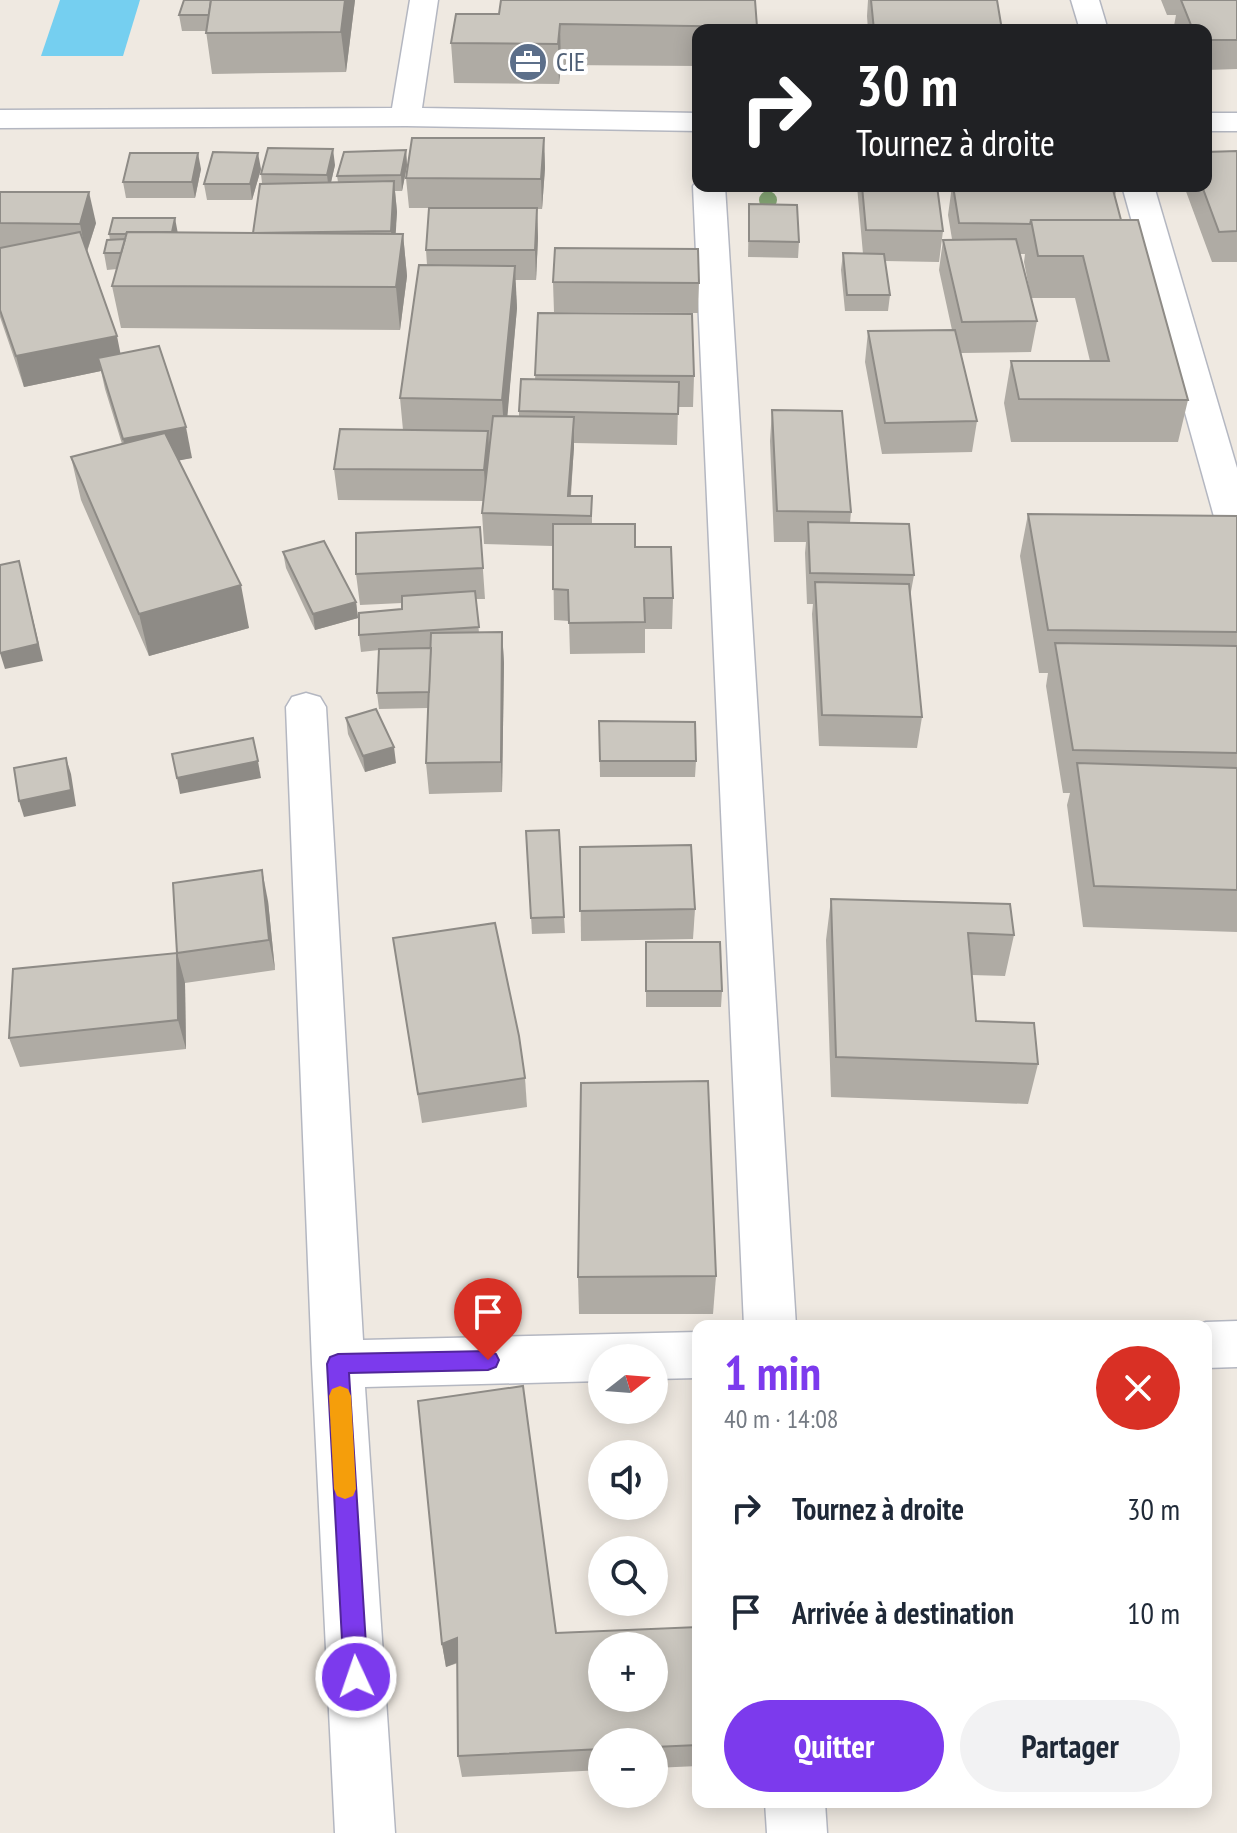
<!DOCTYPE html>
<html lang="fr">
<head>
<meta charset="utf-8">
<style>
  body { margin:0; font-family:"PT Sans Narrow",sans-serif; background:#f2f2f3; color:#1f2937; height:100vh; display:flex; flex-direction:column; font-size:30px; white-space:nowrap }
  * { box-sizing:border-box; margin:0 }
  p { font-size:26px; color:#747a83 }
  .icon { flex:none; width:44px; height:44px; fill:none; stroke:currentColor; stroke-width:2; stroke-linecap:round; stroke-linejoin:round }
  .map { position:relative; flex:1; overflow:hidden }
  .sheet { position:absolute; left:692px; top:1320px; width:520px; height:488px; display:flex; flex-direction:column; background:#fff; border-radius:16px; box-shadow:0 4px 20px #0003 }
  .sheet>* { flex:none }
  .hud { position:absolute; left:692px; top:24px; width:520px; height:168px; border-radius:16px; box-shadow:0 4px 20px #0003; background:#202124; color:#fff; overflow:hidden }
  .needle { width:52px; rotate:73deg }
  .tools { position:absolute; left:588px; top:1344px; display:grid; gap:16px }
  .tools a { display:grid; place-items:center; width:80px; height:80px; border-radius:50%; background:#fff; box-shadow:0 4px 20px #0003; font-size:40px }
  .pin { position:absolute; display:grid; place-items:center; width:68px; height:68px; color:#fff; margin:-82px -34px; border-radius:50% 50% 50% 0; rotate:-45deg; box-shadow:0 0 8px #0007 }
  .pin .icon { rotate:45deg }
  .me { position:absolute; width:88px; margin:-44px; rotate:357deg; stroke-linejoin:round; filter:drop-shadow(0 0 6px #0008) }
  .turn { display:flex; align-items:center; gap:28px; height:168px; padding:0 32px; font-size:36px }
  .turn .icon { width:104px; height:104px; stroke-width:2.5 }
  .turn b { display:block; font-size:56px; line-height:68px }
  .round { display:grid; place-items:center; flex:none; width:84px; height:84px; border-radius:42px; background:#f2f2f3 }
  .overview { display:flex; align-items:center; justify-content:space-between; height:136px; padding:0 32px }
  h1 { font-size:48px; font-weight:700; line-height:60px; color:#7c3aed }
  .button { display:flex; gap:16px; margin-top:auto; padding:16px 32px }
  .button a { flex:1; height:92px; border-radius:48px; background:#7c3aed; color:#fff; font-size:32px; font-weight:700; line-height:92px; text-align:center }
  .button a+a { background:#f2f2f3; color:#1f2937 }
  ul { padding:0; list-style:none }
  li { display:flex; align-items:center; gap:24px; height:104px; padding:0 32px }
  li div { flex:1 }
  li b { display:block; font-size:30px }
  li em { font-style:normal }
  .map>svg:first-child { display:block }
  .water { fill:#75cff0 }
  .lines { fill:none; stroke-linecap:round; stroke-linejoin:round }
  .minor-casing { stroke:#b4b7c1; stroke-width:3 }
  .minor { fill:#fff; fill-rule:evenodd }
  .tree { fill:#84a574 }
  .wall { fill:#afaba4 }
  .shaded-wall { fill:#8e8b86 }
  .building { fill:#cbc7bf; stroke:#8e8b86; stroke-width:2; fill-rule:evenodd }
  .route { fill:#7c3aed; stroke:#51269a; stroke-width:2 }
  .slow { fill:#f59e0b }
  .labels { text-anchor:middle; stroke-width:8; stroke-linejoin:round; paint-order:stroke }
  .far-service-label { font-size:26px; fill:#4e5e75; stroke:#fff; text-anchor:start }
</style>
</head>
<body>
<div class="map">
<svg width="1237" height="1833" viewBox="0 0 1237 1833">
  <rect width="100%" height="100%" fill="#efe9e1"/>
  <polygon class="water" points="60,0 140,0 123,56 41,56"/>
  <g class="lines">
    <g class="minor-casing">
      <g id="minor">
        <polygon points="410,0 438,0 422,108 698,113 698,131 406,126 0,128 0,110 392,108"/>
        <polygon points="1071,0 1099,0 1108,30 1080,30"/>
        <rect x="1206" y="113" width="31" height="18"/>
        <polygon points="698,179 698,186 725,186 796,1326 744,1326 693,186"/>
        <polygon points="1122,186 1154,186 1237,468 1237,543 1224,540 1218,531"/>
        <polygon points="306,693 320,697 326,707 363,1340 698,1332 698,1378 654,1379 654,1358 602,1358 602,1381 365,1387 395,1833 335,1833 312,1364 286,707 292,697"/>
        <polygon points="1237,1321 1237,1367 1206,1368 1206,1326 1195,1326 1206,1322"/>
        <polygon points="765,1802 825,1802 827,1833 767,1833"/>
      </g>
    </g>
    <use href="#minor" class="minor"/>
  </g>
  <circle class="tree" cx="768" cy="200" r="9"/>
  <g class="wall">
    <polygon points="355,0 346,72 212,74 206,31 182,31 179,15"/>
    <polygon points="755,0 756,30 698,30 698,66 561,65 559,84 454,83 451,43 499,14"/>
    <polygon points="868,0 997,0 1002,30 868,30 867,16"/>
    <polygon points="1161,0 1237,0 1237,69 1206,70 1206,30 1175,30 1174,26 1176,15 1167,15"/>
    <polygon points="544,138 545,168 542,209 537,209 538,238 536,280 515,280 517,308 507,416 519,416 519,411 535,380 538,313 694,376 693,407 678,407 677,445 574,443 571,496 592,496 592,524 635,547 673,598 672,629 645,629 645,653 570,654 569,621 554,620 553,546 484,544 482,513 483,501 338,500 334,469 403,430 400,398 427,265 426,250 429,208 409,208 406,178"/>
    <polygon points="406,150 407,166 402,191 395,191 397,212 395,234 403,234 407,276 400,330 121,328 112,286 117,269 107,270 104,253 110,240 109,234 253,233 262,183 261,174 335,165 331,182 338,182 337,176"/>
    <polygon points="1237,151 1237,262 1212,262 1184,186 1206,186"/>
    <polygon points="201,169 195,198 126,198 123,182"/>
    <polygon points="261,169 252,200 207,200 204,184"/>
    <polygon points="857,186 937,186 943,231 939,262 885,261 890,295 888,311 845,311 841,270 843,253 863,254"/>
    <polygon points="952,186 1117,186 1115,196 1121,220 1188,400 1178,442 1011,442 1004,403 1011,361 1090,361 1075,298 1031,298 1024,262 1025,254 1020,254 1037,321 1031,352 961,353 977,421 972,452 882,454 865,362 868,331 952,330 939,270 943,240 952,239 948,215"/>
    <polygon points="0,192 96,223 87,252 120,354 192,458 179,460 249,628 149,656 81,500 71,457 122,444 105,389 101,371 24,387 0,317"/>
    <polygon points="749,204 799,242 798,258 748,257"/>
    <polygon points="553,282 699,283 698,313 554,312"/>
    <polygon points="772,410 851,512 850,523 914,575 910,597 922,717 917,748 819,746 812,614 813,604 807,604 805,553 806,542 774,542 770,441"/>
    <polygon points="1028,514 1237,516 1237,932 1083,927 1067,805 1070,793 1063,793 1046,686 1048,673 1039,673 1020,556"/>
    <polygon points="480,527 485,599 476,599 479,633 502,632 504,663 502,792 429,794 426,763 428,708 379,709 377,693 379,650 361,652 359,635 402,609 402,603 360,605 356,574"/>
    <polygon points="283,552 356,602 358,618 315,630 286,568"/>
    <polygon points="346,718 396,763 365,772 348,734"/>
    <polygon points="599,721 696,761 695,777 600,777"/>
    <polygon points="526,831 564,917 565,933 532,934"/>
    <polygon points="580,847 695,909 693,939 581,941"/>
    <polygon points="831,899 1014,935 1005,976 972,975 976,1021 1038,1064 1028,1104 831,1097 826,940"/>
    <polygon points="268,901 275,970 185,983 186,1049 20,1067 9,1038 177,953"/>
    <polygon points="393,938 525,1078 527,1107 422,1123"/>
    <polygon points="646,942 722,991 721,1007 646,1007"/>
    <polygon points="716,1276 713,1314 579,1314 578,1277"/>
    <polygon points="698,1627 698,1766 654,1768 654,1742 602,1742 602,1770 462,1777 458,1756 458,1663 446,1667 442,1644 556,1633"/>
  </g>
  <g class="shaded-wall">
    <polygon points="345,0 355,0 346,72 341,32"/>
    <polygon points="560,24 561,65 559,84 558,44"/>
    <polygon points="544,138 545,168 542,209 541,179"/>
    <polygon points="333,149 335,165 329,191 327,175"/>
    <polygon points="406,150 407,166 402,191 401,175"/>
    <polygon points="198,153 201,169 195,198 192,182"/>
    <polygon points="258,153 261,169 252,200 250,184"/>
    <polygon points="394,181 397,212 394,262 391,231"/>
    <polygon points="89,192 96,223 86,254 80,224"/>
    <polygon points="537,208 538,238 536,280 535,250"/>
    <polygon points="175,218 178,234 172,234"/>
    <polygon points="403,234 407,276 400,330 396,287"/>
    <polygon points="515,266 517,308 505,443 502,400"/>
    <polygon points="117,336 123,366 98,358 101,371 24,387 16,356"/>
    <polygon points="574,417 574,448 569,515 568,496"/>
    <polygon points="186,427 192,458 130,470 123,439"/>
    <polygon points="488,431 490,462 486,501 484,470"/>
    <polygon points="19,561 43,661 5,669 0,653"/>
    <polygon points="241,585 249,628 149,656 139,614"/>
    <polygon points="356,602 358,618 315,630 313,614"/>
    <polygon points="502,632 504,663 502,792 501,762"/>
    <polygon points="394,747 396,763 365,772 363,756"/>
    <polygon points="66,758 71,774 76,806 24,817 19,801"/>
    <polygon points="258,761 261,778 180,794 177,778"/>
    <polygon points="262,870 268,901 275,970 269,940"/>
    <polygon points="177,953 185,983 186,1049 178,1020"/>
    <polygon points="457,1638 461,1661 446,1667 442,1644"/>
  </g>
  <g class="building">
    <polygon points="184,0 211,0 209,15 179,15"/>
    <polygon points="211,0 345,0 341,32 206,33"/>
    <polygon points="501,0 755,0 757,27 560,24 558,44 451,43 456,14 499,14"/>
    <polygon points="871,0 997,0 1002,30 874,30"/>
    <polygon points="1181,0 1237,0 1237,40 1206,40 1206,30 1193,30"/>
    <polygon points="412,138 544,138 541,179 406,178"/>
    <polygon points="268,148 333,149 327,175 261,174"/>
    <polygon points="406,150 401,175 337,176 344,152"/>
    <polygon points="1237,151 1237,231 1219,232 1202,186 1206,186 1206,152"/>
    <polygon points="213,152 258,153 250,184 204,184"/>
    <polygon points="130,153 198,153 192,182 123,182"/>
    <polygon points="394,181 391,231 253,233 260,184"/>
    <polygon points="862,186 937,186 943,231 866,230"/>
    <polygon points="953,186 1112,186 1121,220 1031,220 1030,224 959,223"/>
    <polygon points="0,192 89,192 80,224 0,223"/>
    <polygon points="749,204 797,205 799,242 749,241"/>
    <polygon points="429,208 537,208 535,250 426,250"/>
    <polygon points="113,218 175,218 172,232 127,232 126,234 109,234"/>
    <polygon points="1031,220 1138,220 1188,400 1019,399 1011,361 1109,361 1083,256 1038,256"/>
    <polygon points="80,232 117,336 16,356 0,310 0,248"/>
    <polygon points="127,232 403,234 396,287 112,286"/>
    <polygon points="125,239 121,253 104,253 107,240"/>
    <polygon points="1016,239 1037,321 962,322 943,240"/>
    <polygon points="555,248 698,249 699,283 553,282"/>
    <polygon points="843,253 884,254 890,295 847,295"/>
    <polygon points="419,265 515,266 502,400 400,398"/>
    <polygon points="538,313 692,314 694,376 535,375"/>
    <polygon points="955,330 977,421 885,423 868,331"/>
    <polygon points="159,346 186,427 123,439 98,358"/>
    <polygon points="521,379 679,382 678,414 519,411"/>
    <polygon points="772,410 842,411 851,512 777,511"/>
    <polygon points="493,416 574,417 568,496 592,496 591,516 482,513"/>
    <polygon points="340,429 488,431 484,470 334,469"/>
    <polygon points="165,433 241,585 139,614 71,457"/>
    <polygon points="1028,514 1237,516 1237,632 1048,630"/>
    <polygon points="808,522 909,524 914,575 810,573"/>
    <polygon points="553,524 635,524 635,547 671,547 673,598 644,598 645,622 569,623 568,590 553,589"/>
    <polygon points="480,527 483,568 356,574 356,533"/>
    <polygon points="324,541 356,602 313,614 283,552"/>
    <polygon points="19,561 38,644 0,653 0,565"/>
    <polygon points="815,582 909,584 922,717 822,715"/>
    <polygon points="475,591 479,627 359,635 359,613 402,609 402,596"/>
    <polygon points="502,632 501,762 426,763 431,633"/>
    <polygon points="1055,643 1237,646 1237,753 1073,750"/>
    <polygon points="431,648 429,692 377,693 379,649"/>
    <polygon points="376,709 394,747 363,756 346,718"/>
    <polygon points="599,721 695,722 696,761 600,761"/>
    <polygon points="253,738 258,761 177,778 172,754"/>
    <polygon points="66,758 71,790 19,801 14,768"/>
    <polygon points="1077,763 1237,768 1237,890 1094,886"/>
    <polygon points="559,830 564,917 531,918 526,831"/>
    <polygon points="691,845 695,909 580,911 580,847"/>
    <polygon points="262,870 269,940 177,953 173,883"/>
    <polygon points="831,899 1010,904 1014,935 968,933 976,1021 1034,1023 1038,1064 836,1057"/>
    <polygon points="495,923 519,1036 525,1078 418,1094 393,938"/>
    <polygon points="646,942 720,942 722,991 646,991"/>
    <polygon points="177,953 178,1020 9,1038 13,969"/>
    <polygon points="708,1081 716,1276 578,1277 581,1083"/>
    <path d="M 523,1386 L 556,1633 L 698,1627 L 698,1745 L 654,1747 L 654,1742 L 602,1742 L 602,1749 L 458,1756 L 457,1638 L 442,1644 L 418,1401 ZM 602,1646 L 654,1646 L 654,1698 L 602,1698 Z"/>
  </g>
  <polygon class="route" points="488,1351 496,1354 499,1360 496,1367 488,1370 349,1373 368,1677 364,1685 356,1688 348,1685 344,1677 327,1364 330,1357 338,1354"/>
  <polygon class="slow" points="340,1386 348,1389 351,1396 356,1489 353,1496 345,1499 337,1496 334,1489 329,1396 332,1389"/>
  <defs>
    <g id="office-disc" transform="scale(2)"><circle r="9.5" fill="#5c6f8a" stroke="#fff"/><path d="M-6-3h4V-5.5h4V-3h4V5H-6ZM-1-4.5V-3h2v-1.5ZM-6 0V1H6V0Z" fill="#fff"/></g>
  </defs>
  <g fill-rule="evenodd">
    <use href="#office-disc" x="528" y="62"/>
  </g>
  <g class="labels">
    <g class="far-service-label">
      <text x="556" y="71">CIE</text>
    </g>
  </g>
</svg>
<div class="tools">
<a><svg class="needle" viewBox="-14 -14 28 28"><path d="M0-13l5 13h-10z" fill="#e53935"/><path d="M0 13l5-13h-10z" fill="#747a83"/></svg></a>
<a><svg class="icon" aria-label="sound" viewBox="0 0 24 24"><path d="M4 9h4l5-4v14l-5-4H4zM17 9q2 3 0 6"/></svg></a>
<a><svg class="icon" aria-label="search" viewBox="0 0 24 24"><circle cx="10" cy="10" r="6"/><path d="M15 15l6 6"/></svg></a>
<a>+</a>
<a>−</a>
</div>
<div class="pin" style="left:488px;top:1360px;background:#d93025"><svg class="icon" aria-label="arrive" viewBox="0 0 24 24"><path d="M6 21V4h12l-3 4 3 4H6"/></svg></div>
<svg class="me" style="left:356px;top:1677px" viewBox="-20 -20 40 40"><circle r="17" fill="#7c3aed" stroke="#fff" stroke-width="3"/><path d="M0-11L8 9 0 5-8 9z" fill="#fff"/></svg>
<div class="hud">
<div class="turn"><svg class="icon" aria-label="right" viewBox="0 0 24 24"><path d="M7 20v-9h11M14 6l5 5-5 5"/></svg><div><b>30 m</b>Tournez à droite</div></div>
</div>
<section class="sheet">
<div class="overview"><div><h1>1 min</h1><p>40 m · 14:08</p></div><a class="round" style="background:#d93025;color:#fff"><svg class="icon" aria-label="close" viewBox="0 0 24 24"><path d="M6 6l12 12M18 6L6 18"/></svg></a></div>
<ul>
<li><svg class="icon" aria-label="right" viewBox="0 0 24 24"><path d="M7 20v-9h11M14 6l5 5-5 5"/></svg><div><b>Tournez à droite</b></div><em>30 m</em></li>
<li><svg class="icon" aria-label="arrive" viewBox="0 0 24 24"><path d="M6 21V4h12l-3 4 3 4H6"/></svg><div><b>Arrivée à destination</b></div><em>10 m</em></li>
</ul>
<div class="button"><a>Quitter</a><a>Partager</a></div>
</section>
</div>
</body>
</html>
